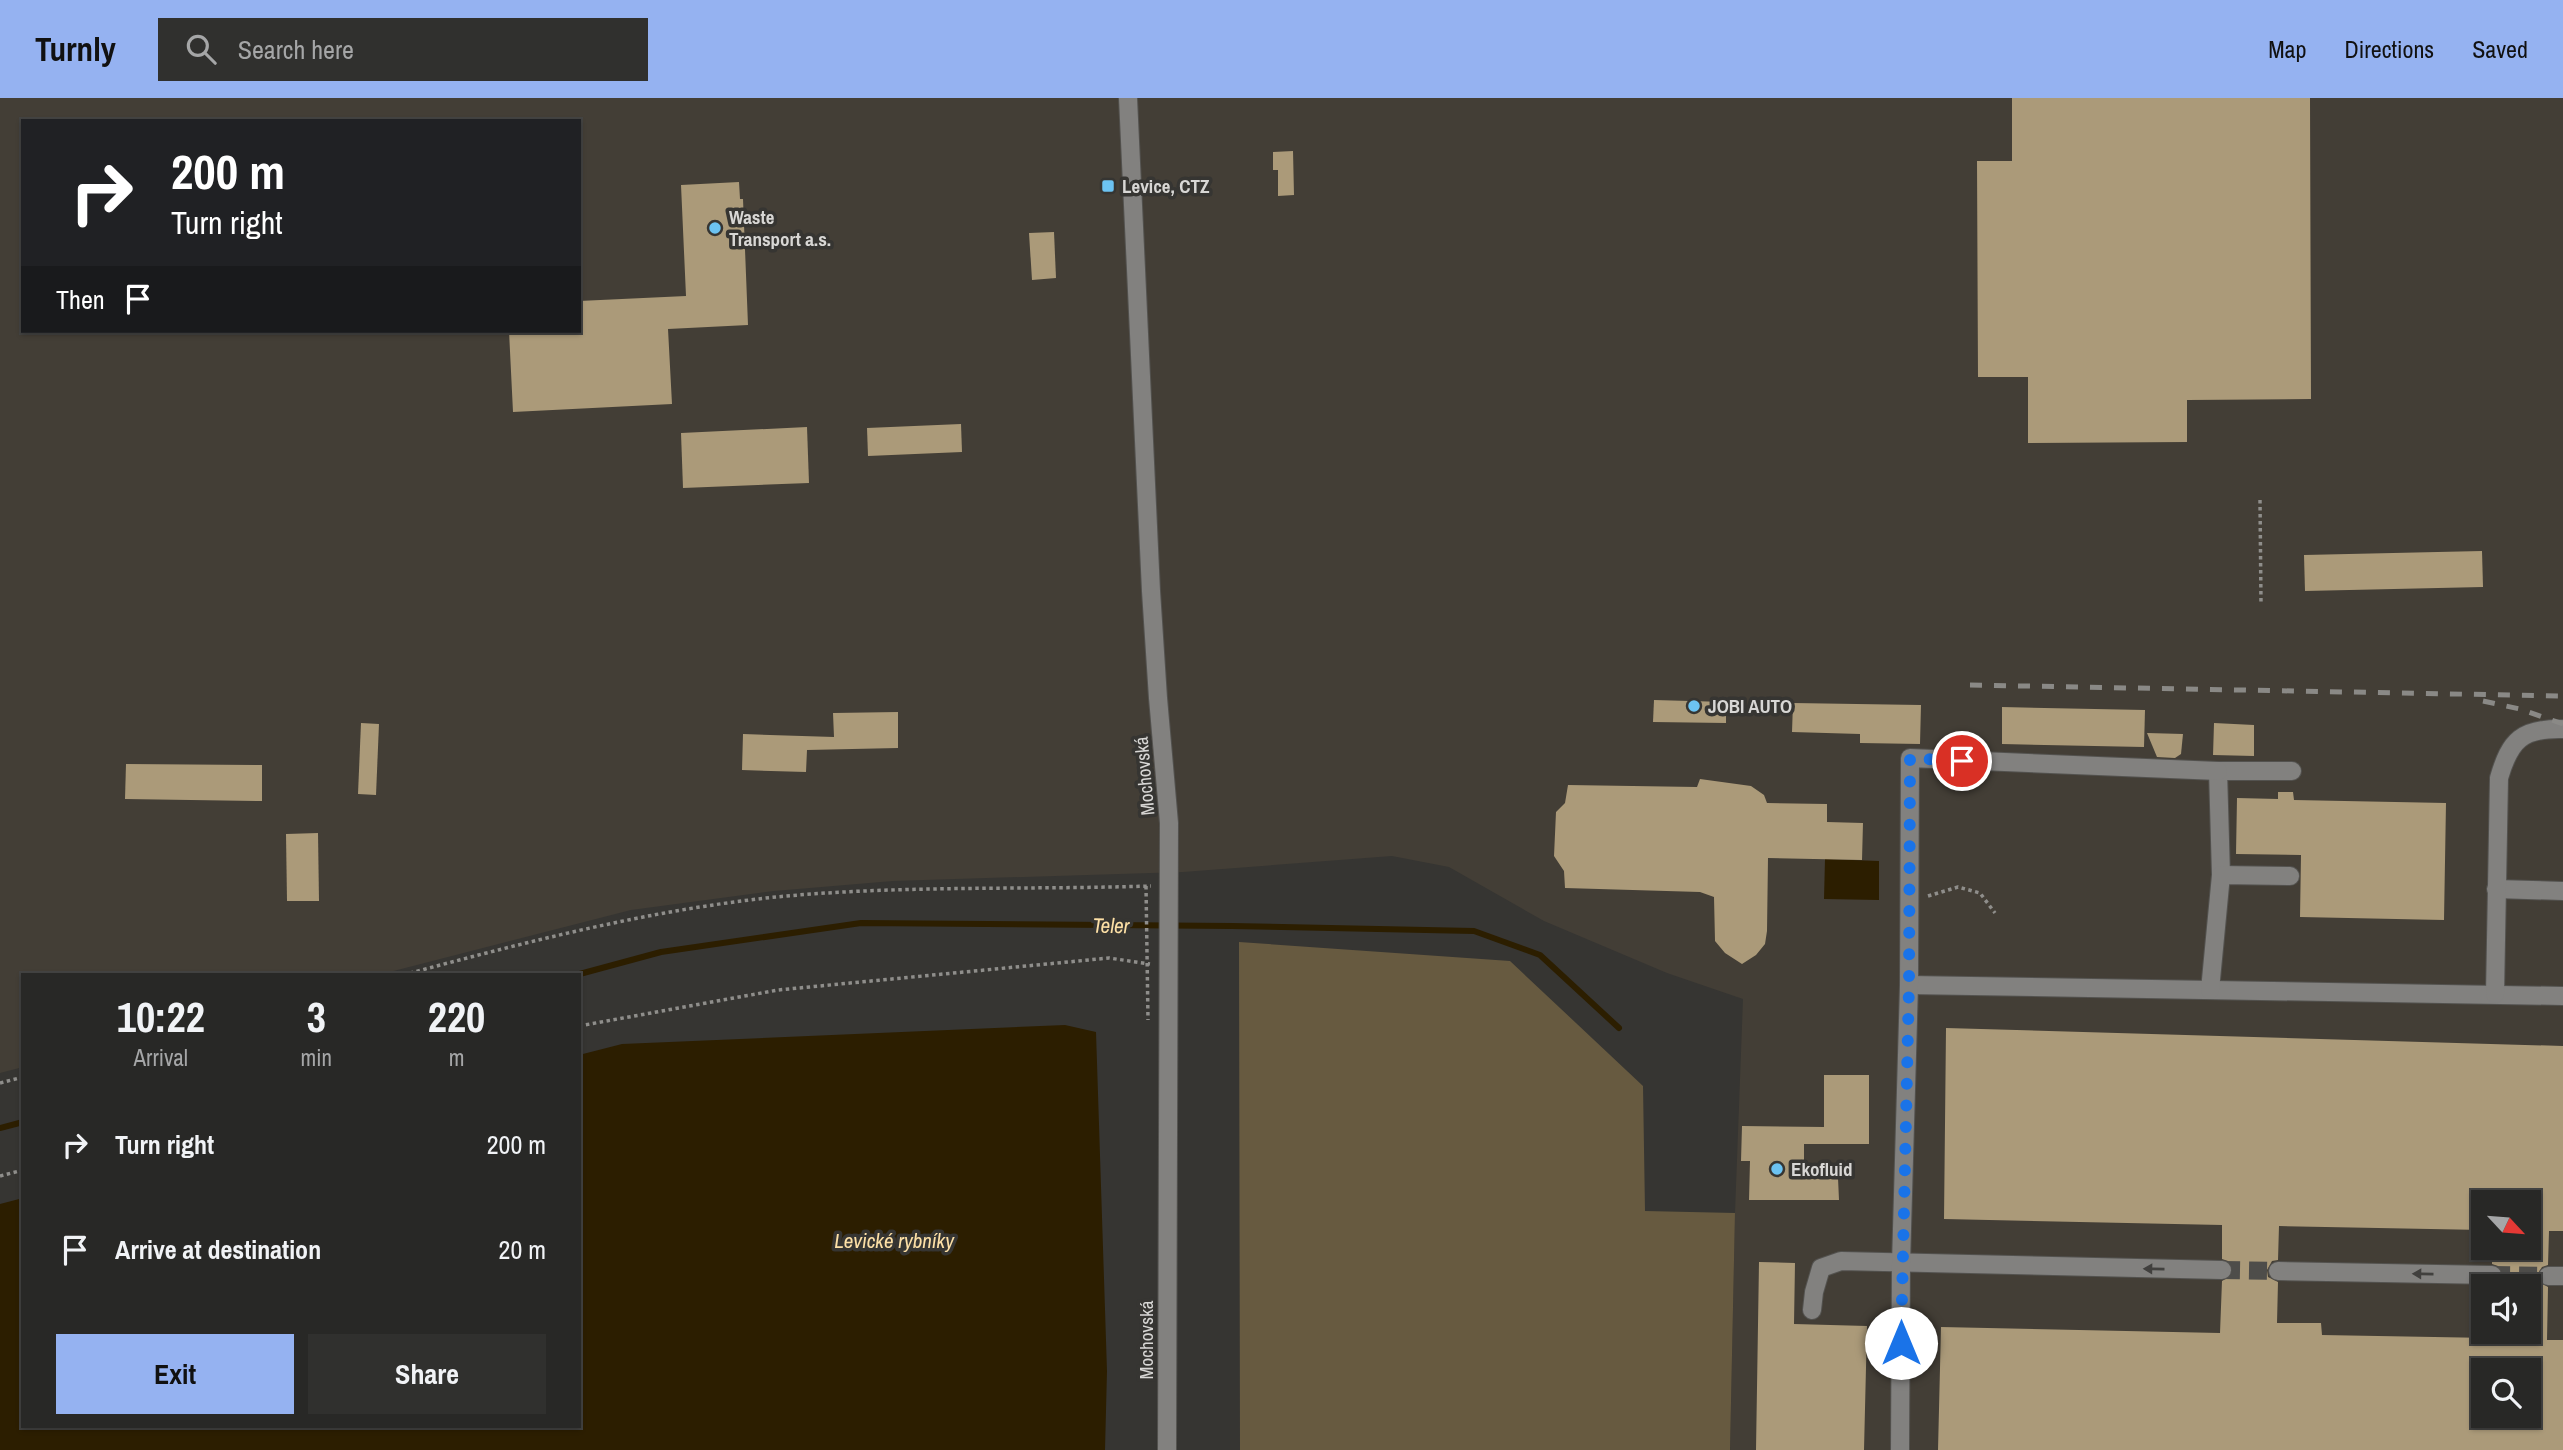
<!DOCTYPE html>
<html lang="en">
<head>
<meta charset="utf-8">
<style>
  body { margin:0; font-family:"Archivo Narrow",sans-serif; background:#30302e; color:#f1f3f6; height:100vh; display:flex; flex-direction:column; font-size:26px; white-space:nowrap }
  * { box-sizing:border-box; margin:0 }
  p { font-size:23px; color:#a5a6a7 }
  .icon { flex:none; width:38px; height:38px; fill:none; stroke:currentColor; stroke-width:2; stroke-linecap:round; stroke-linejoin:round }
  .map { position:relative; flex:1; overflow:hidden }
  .drawer { position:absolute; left:21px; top:875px; width:560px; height:455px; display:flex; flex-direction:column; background:#282826; border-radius:0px; box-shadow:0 2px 5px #0004,0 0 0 2px #444443 }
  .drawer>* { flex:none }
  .guide { position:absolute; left:21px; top:21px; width:560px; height:214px; border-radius:0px; box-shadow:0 2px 5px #0004,0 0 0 2px #444443; background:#202124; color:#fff; overflow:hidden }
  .needle { width:46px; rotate:116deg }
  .controls { position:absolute; left:2471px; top:1092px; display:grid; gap:14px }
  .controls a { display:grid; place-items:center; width:70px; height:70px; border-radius:0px; background:#282826; box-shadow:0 2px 5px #0004,0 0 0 2px #444443; font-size:35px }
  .pin { position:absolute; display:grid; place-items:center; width:60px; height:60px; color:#fff; margin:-30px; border:4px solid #fff; border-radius:50%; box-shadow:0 2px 7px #0007 }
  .me { position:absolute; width:77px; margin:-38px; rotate:0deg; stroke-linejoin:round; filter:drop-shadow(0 0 5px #0008) }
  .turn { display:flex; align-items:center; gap:24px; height:147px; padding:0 35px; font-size:32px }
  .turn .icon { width:91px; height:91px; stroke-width:2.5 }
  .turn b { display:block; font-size:49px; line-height:60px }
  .then { display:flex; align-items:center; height:66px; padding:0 35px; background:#0003; gap:14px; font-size:26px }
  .eta { display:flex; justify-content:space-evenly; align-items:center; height:119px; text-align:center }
  .eta b { font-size:42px; font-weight:700; line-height:49px }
  .primary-button { display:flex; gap:14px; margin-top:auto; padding:14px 35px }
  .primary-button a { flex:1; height:80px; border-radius:0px; background:#95b2f1; color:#111; font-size:28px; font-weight:700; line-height:80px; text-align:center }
  .primary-button a+a { background:#30302e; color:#f1f3f6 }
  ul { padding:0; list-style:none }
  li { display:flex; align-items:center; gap:21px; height:105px; padding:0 35px }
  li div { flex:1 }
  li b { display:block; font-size:26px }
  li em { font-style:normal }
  header { display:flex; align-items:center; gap:42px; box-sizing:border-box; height:98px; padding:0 35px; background:#95b2f1; color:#111 }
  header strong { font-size:33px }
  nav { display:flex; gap:38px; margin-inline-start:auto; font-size:24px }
  .search { width:490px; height:63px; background:#30302e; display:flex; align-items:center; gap:18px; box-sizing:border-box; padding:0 24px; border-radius:0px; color:#a5a6a7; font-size:26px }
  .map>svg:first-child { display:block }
  .built { fill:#433e36; fill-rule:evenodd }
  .green { fill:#675a40 }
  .water { fill:#2c1e00 }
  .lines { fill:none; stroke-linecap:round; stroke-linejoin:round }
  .stream { stroke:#2c1e00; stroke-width:6 }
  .building { fill:#ab9a79; fill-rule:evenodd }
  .minor-tunnel { stroke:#4e4d4a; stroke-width:18; stroke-dasharray:18 9; stroke-linecap:butt }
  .minor-casing { stroke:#53524f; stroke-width:20 }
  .path { stroke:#8f8e8b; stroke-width:3.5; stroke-dasharray:3.5 3.5; stroke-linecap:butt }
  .minor { stroke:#82817f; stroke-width:18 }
  .rail { stroke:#8a8986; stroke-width:5; stroke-dasharray:12 12; stroke-linecap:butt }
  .oneway { fill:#41403e }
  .route { stroke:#1a73e8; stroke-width:12; stroke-dasharray:0 21.6 }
  .poi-dot { fill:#6cc3f2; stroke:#363532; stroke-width:2.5 }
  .labels { text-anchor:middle; stroke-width:7; stroke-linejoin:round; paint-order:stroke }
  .poi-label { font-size:19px; font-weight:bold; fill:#d8d7d5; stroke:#363532; text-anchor:start }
  .street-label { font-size:19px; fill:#d8d7d5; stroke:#363532 }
  .water-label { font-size:21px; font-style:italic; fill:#fde0a6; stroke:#363532 }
</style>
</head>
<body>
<header>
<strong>Turnly</strong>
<div class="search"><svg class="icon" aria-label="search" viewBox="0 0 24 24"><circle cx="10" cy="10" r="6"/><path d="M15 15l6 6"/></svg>Search here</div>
<nav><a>Map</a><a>Directions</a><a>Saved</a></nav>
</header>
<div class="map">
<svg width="2563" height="1352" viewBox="0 0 2563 1352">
  <rect width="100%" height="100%" fill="#363532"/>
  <path class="built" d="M 0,0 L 2563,0 L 2563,1352 L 1730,1352 L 1735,1115 L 1743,901 L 1667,875 L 1544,823 L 1449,769 L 1392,758 L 1183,774 L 893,783 L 774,793 L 631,812 L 378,877 L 23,877 L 23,969 L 0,975 ZM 23,23 L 579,23 L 579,233 L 23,233 ZM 2483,1104 L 2529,1104 L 2529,1150 L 2483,1150 ZM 2483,1188 L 2529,1188 L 2529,1234 L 2483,1234 ZM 2483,1272 L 2529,1272 L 2529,1318 L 2483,1318 Z"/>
  <polygon class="green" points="1239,844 1510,863 1643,988 1645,1113 1735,1115 1730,1352 1240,1352"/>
  <g class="water">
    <polygon points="1825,761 1879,763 1879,802 1824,801"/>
    <polygon points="1065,927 1096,934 1107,1273 1105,1352 0,1352 0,1106 23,1100 23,1328 579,1328 579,957 622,946"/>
  </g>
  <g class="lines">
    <g class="stream">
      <polyline points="576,877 661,854 861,825 1232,828 1474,833 1540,857 1619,930"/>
      <polyline points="0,1030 23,1024"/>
    </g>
  </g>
  <g class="building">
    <polygon points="2012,0 2310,0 2311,301 2187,302 2187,344 2028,345 2028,279 1978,279 1977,63 2012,63"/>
    <polygon points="1293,53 1294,97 1278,98 1278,72 1273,72 1273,54"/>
    <polygon points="739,84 740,101 743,101 748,227 668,231 672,306 513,314 509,233 579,233 579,203 686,198 681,87"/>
    <polygon points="1054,134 1056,180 1032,182 1029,135"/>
    <polygon points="961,326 962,354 868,358 867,330"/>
    <polygon points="807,329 809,385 683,390 681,335"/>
    <polygon points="2482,453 2483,489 2305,493 2304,457"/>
    <polygon points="1654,602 1726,604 1726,625 1653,624"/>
    <polygon points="1793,605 1921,607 1920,646 1860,645 1860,636 1792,634"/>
    <polygon points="2002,609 2145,612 2144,649 2002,646"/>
    <polygon points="898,614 898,650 807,652 806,674 742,672 743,636 834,639 833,615"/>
    <polygon points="361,625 379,626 376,697 358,696"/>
    <polygon points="2214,625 2254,627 2254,658 2213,657"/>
    <polygon points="2147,635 2183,636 2181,656 2175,660 2157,659"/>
    <polygon points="126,666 262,667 262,703 125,701"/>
    <polygon points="1700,681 1751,688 1764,697 1767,705 1827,706 1827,724 1863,725 1862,762 1768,760 1767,833 1765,846 1756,857 1742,866 1725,855 1715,843 1714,799 1700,794 1565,790 1564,773 1554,758 1556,714 1565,705 1568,687 1697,689"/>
    <polygon points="2278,694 2293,694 2294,702 2446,705 2444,822 2300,819 2301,757 2236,756 2237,700 2278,701"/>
    <polygon points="318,735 319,803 287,803 286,736"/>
    <path d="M 1946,930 L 2563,948 L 2563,1133 L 2549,1133 L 2548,1167 L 2542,1169 L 2537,1177 L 2539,1184 L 2548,1189 L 2547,1242 L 2563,1242 L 2563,1352 L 1938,1352 L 1941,1229 L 2220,1235 L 2222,1183 L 2231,1178 L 2233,1172 L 2228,1163 L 2222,1161 L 2222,1127 L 1944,1121 ZM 2483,1104 L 2529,1104 L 2529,1150 L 2492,1150 L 2492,1166 L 2498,1168 L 2503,1177 L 2501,1183 L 2493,1188 L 2529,1188 L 2529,1234 L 2490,1234 L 2490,1240 L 2322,1237 L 2321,1225 L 2277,1225 L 2278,1184 L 2268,1179 L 2267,1172 L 2272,1163 L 2278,1162 L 2279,1128 L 2483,1132 ZM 2483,1272 L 2529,1272 L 2529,1318 L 2483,1318 Z"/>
    <polygon points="1824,977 1869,977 1869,1046 1804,1046 1804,1079 1838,1080 1839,1102 1749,1102 1750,1063 1741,1063 1742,1028 1824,1029"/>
    <polygon points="1759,1164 1795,1165 1794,1226 1867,1228 1864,1352 1756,1352"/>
  </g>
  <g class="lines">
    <g class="minor-tunnel">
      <polyline points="2222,1172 2278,1173"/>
      <polyline points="2492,1177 2548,1178"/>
    </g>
    <g class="minor-casing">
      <g id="minor">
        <polyline points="1128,0 1151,493 1158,600 1169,725 1167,1352"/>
        <polyline points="2221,777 2218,673 2292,673"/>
        <polyline points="2496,791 2563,793"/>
        <polyline points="1909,887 2563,898"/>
        <polyline points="2210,892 2221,777 2290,778"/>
        <path d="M 2495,896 L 2499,680 C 2510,642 2522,630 2563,631"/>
        <polyline points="2278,1173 2492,1177"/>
        <polyline points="2548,1178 2563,1178"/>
        <polyline points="1812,1212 1814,1194 1821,1170 1841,1163 2222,1172"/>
        <polyline points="1900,1352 1901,1166 1909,887 1910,660 2218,673"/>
      </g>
    </g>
    <g class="path">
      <polyline points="2260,402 2261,505"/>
      <polyline points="1146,788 1148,922"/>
      <polyline points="1928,798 1958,789 1980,795 1995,815"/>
      <path d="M 403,877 C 526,844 649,812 776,799 C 900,787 1026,792 1151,788"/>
      <polyline points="579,928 778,892 1109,860 1150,866"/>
      <polyline points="0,985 23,979"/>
      <polyline points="0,1078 23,1072"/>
    </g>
    <use href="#minor" class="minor"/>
    <g class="rail">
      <polyline points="1970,587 2563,598"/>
      <polyline points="2483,603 2520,611 2563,626"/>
    </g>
  </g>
  <defs><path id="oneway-solid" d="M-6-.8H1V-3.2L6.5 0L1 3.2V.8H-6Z" transform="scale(1.75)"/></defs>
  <g class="oneway">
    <use href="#oneway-solid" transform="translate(2154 1171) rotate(-179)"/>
    <use href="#oneway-solid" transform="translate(2423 1176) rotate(-179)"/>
  </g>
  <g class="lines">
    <polyline class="route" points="1901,1245 1909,887 1910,660 1962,663"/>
  </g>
  <g class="poi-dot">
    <rect x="1101" y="81" width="14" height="14" rx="3.5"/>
    <circle cx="715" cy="130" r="7"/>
    <circle cx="1694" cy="608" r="7"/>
    <circle cx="1777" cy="1071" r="7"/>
  </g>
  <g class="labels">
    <g class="poi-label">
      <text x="1122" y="95">Levice, CTZ</text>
      <text x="729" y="126">Waste<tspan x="729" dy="22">Transport a.s.</tspan></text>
      <text x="1708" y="615">JOBI AUTO</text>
      <text x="1791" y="1078">Ekofluid</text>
    </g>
    <g class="street-label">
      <text transform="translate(1144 678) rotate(-95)" y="7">Mochovská</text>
      <text transform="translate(1146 1242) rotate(-90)" y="7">Mochovská</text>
    </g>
    <g class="water-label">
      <text transform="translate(1111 828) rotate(1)" y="7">Teler</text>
      <text x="894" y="1150">Levické rybníky</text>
    </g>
  </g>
</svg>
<div class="controls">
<a><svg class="needle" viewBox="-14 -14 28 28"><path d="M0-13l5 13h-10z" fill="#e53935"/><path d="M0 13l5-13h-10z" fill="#a5a6a7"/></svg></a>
<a><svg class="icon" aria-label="sound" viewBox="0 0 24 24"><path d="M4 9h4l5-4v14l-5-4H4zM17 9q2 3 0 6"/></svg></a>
<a><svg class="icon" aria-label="search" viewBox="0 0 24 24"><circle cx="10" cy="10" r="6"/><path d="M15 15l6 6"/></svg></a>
</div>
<div class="pin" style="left:1962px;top:663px;background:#d93025"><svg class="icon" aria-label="arrive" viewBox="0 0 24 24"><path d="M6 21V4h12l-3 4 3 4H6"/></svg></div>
<svg class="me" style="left:1901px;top:1245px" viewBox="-20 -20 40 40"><circle r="19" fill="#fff"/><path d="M0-13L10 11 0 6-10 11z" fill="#1a73e8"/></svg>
<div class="guide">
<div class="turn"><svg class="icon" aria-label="right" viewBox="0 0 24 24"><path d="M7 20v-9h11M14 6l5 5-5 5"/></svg><div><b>200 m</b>Turn right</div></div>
<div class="then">Then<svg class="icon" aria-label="arrive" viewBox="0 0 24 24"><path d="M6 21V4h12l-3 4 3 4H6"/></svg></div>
</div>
<section class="drawer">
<div class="eta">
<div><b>10:22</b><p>Arrival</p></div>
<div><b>3</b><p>min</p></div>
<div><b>220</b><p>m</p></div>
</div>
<ul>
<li><svg class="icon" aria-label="right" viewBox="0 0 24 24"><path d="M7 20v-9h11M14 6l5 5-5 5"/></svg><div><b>Turn right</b></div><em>200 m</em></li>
<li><svg class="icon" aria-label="arrive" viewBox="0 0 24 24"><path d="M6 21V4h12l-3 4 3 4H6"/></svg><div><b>Arrive at destination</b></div><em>20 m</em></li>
</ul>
<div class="primary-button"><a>Exit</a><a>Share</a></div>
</section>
</div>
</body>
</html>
